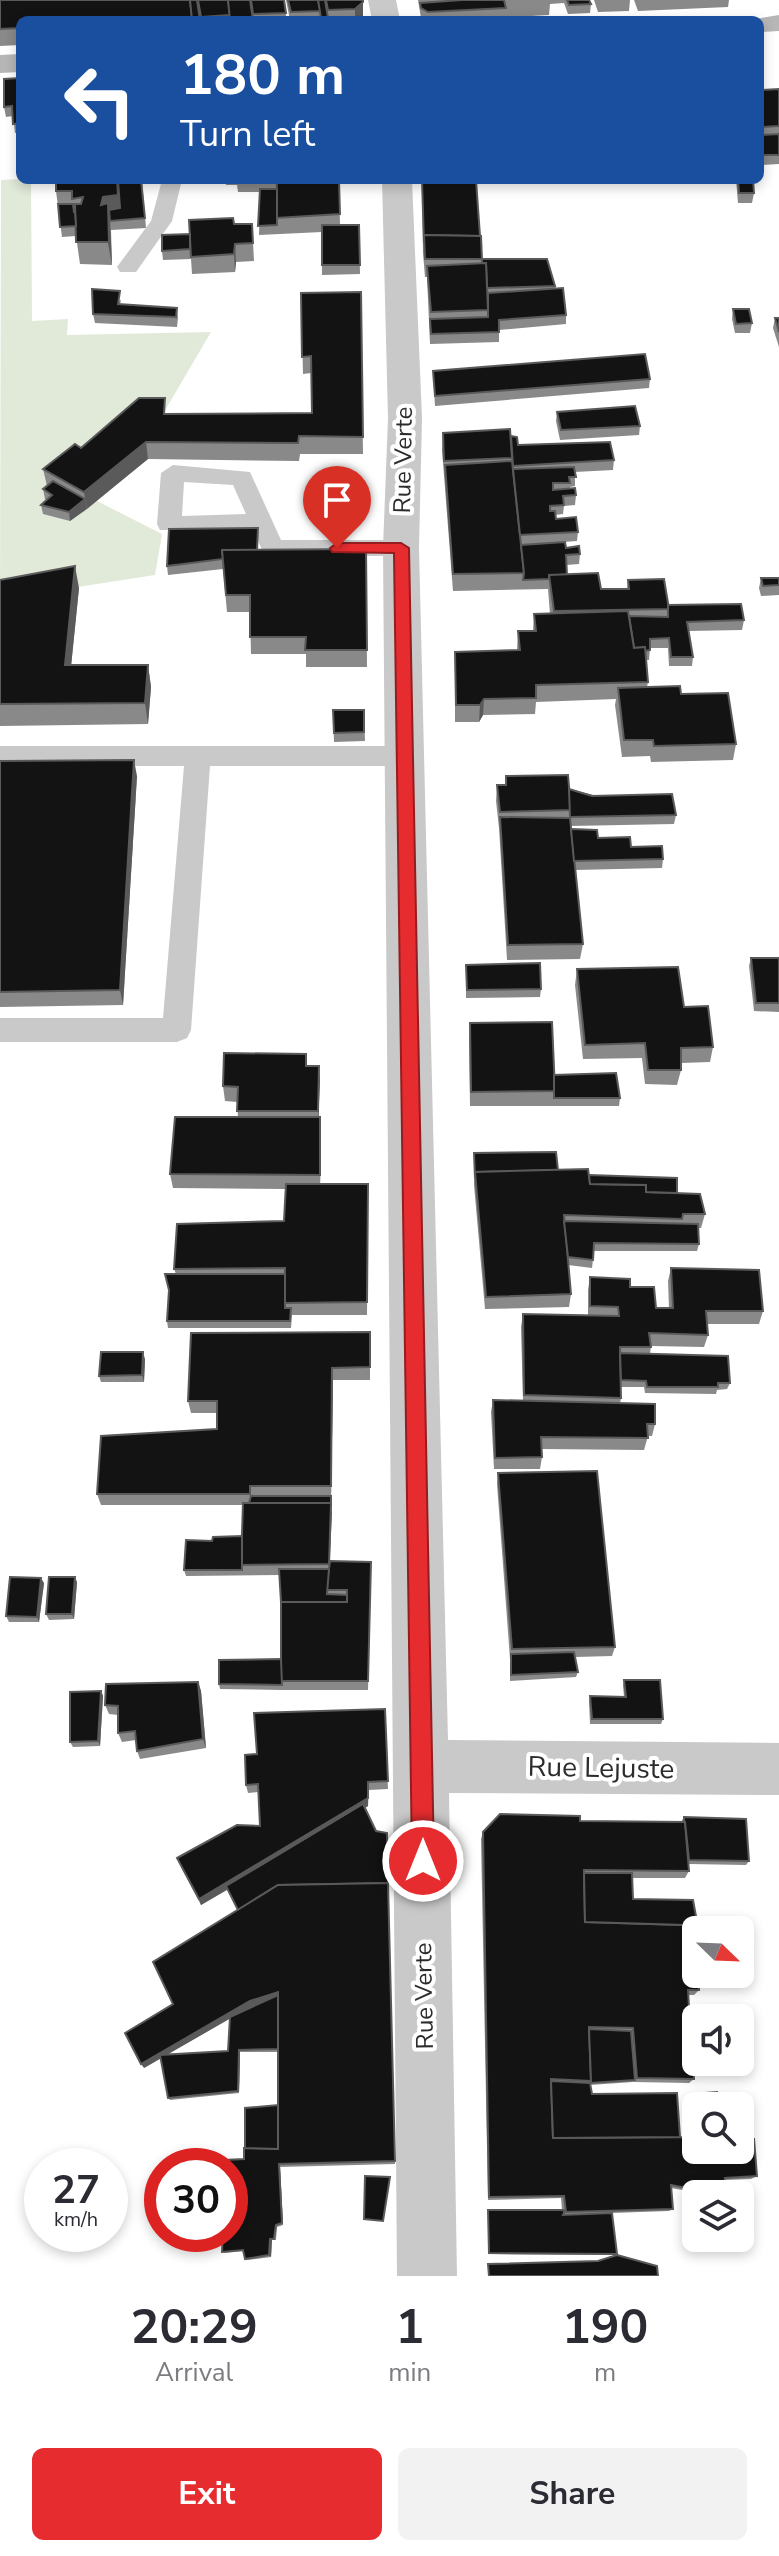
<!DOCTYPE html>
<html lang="en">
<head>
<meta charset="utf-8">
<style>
  body { margin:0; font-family:"Nunito Sans",sans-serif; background:#f2f2f3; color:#2b2b33; height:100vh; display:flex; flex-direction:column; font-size:30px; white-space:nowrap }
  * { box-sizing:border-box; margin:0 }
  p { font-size:26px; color:#7c7c81 }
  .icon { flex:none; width:44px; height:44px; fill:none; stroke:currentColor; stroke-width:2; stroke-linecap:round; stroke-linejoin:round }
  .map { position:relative; height:2276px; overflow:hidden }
  .side { display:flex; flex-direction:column; background:#fff; flex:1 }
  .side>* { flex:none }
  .banner { position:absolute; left:16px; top:16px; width:748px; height:168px; border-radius:12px; box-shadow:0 4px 12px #0003; background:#1a4fa0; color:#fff; overflow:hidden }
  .needle { width:52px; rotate:113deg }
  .tools { position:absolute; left:682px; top:1916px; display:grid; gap:16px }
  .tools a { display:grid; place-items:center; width:72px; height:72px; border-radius:12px; background:#fff; box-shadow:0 4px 12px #0003; font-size:40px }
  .speed { position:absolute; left:24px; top:2148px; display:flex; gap:16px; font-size:40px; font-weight:700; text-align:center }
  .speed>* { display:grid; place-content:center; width:104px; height:104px; border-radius:50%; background:#fff; box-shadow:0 4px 12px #0003; line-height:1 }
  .speed small { font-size:20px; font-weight:400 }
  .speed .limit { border:12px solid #d22; background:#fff; color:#111 }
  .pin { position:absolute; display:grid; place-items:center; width:68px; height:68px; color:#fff; margin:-82px -34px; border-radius:50% 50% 50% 0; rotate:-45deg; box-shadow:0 0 8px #0007 }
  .pin .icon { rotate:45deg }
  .me { position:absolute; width:88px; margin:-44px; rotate:0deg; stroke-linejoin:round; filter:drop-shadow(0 0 6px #0008) }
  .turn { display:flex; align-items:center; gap:28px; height:168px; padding:0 32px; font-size:36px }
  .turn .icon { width:104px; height:104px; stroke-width:2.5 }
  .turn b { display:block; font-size:56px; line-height:68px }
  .eta { display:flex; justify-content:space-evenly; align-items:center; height:136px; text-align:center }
  .eta b { font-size:48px; font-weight:700; line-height:56px }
  .button { display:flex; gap:16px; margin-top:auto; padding:16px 32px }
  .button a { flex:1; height:92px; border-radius:12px; background:#e62c2f; color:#fff; font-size:32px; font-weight:700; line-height:92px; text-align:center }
  .button a+a { background:#f2f2f3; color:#2b2b33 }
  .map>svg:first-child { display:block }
  .green { fill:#e1ead9 }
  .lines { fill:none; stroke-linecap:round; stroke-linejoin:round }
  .lane { fill:#c9c9c9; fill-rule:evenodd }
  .street { fill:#c9c9c9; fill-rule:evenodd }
  .secondary { fill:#b6b6b6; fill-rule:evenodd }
  .wall { fill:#898989; fill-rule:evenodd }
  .shaded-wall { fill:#5a5a5a }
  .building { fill:#131313; stroke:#5a5a5a; stroke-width:2 }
  .route { fill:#e62c2f; stroke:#961d1f; stroke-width:2 }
  .labels { text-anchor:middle; stroke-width:8; stroke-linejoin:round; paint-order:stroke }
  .street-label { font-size:24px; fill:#2c2c2c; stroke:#fff }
  .near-street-label { font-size:28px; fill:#2c2c2c; stroke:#fff }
</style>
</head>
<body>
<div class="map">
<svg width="779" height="2276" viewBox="0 0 779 2276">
  <rect width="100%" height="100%" fill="#fff"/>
  <polygon class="green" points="20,179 31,180 32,321 68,319 67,335 211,332 153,431 93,499 162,534 155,575 0,599 1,180"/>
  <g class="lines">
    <g class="lane">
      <polygon points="162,180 182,180 172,221 136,272 120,272 117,267 151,221"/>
      <path d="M 173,465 L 250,472 L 281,540 L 401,540 L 410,542 L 413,548 L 410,554 L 401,556 L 273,556 L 264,554 L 253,530 L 160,530 L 157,524 L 161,473 ZM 184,482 L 233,485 L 246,514 L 182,516 Z"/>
      <polygon points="0,746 404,746 413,749 417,756 413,763 404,766 210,766 191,1030 187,1038 177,1042 0,1042 0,1018 163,1018 184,766 0,766"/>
    </g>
    <g class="street">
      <polygon points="368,0 396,0 400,20 372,20"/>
      <polygon points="382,180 412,180 422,418 419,548 448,1740 779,1743 779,1795 449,1793 457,2276 397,2276 383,548 388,418"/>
    </g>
    <g class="secondary">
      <polygon points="779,15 779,31 760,32 760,20 749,20"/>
      <polygon points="20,54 20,72 0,73 0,55"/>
    </g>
  </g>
  <g class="wall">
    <polygon points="0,0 286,13 286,20 20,20 20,45 0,46"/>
    <polygon points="286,0 363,0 363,20 290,20"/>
    <polygon points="418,0 589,0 591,4 590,13 568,14 564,3 550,4 549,15 462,20 425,20 421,18"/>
    <polygon points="594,0 630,0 629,11 598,12"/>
    <polygon points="634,0 729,0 728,7 638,11"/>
    <polygon points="20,78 20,133 15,133 13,116 6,117 4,107"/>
    <polygon points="779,89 779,164 760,165 760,90"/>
    <polygon points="142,180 146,228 111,230 111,229 112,265 80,264 76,236 62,237 56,191"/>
    <polygon points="226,180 339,180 340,225 359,225 360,274 322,275 322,232 259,235 260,192 238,192 237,185 226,185"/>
    <polygon points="422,180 482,259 555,286 566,315 566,324 499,330 499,342 430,344 427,277 425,277 423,253"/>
    <polygon points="736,180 753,180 754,193 752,203 738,203"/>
    <polygon points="234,224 252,224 254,261 236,262 235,272 192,274 191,259 163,260 162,251 190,234"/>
    <polygon points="361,292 363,454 300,454 299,461 148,459 70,521 43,514 41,505 46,500 45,499 43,489 47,486 43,469 81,448 166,414 312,413 311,373 303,374 301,293"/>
    <polygon points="121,300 120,305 177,308 178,318 177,327 95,323 93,314"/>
    <polygon points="733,309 752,323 750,333 735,333 732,319"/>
    <polygon points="775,318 779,318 779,347 773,328"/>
    <polygon points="433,371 650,379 649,388 435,406"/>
    <polygon points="557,412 640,426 639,435 560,440 556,421"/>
    <polygon points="443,433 511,436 518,445 614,460 613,470 575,472 575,486 570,487 570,489 576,495 575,505 564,506 563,514 555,515 556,519 578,532 577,541 521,545 566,548 580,554 579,564 566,565 567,575 601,589 627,589 628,580 668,605 744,620 742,630 689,631 693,657 692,666 669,666 668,648 650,648 649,660 646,660 648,682 647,687 681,694 736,744 733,760 651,762 650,756 622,757 615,705 616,699 536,702 535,714 483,715 479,722 455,722 455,652 517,650 518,631 533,631 534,614 550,614 548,589 453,591 442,450"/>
    <polygon points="258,528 258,550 366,549 367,667 306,667 306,654 251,654 250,612 227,612 223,569 168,575 167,566"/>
    <polygon points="761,578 779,578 779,595 761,596 759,588"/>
    <polygon points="0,580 79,588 71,665 148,665 151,687 148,724 0,726"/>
    <polygon points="333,710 364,710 365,741 334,742"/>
    <polygon points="0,761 137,776 123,1005 0,1007"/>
    <polygon points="497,785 569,789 676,815 674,824 570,826 571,829 631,847 663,859 662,868 575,870 583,944 580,959 507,960 499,828 496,801"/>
    <polygon points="751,958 779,958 779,1012 754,1011 749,966"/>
    <polygon points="466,965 541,989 540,997 466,998"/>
    <polygon points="577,969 684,1007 713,1047 710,1062 681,1063 681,1070 677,1085 645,1084 642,1058 583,1059 575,985"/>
    <polygon points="470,1023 554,1075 620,1098 619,1106 470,1106 469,1038"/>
    <polygon points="307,1066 319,1066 319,1117 321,1132 320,1184 368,1184 367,1315 292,1315 291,1328 168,1328 167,1321 176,1274 174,1269 284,1221 286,1189 173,1188 170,1174 238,1117 237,1102 225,1101 223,1086"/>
    <polygon points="474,1153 677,1193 705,1214 701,1228 698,1228 699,1244 697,1251 594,1251 592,1268 568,1265 571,1294 569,1307 485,1309 474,1185"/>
    <polygon points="671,1268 763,1311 759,1324 707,1324 708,1335 704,1347 651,1346 650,1354 730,1383 727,1389 717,1390 716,1394 645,1393 644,1387 621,1387 621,1398 620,1404 655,1424 652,1436 648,1436 644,1450 541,1449 542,1457 540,1469 494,1469 491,1412 493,1400 523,1401 521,1327 523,1314 588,1315 588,1290 590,1277 630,1287 656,1308 669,1308 668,1281"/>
    <polygon points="370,1332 370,1380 333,1380 330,1561 371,1562 368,1690 282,1690 220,1689 219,1684 281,1659 281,1602 279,1575 186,1576 184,1570 212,1541 242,1536 243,1505 101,1505 97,1494 217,1429 217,1413 191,1413 188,1401"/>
    <polygon points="145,1359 144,1382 101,1382 99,1376"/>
    <polygon points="498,1473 615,1647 612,1656 575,1657 578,1672 576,1677 510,1681 510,1659 497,1484"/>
    <polygon points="77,1582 74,1619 49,1620 46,1614"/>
    <polygon points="44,1583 39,1622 9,1622 6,1616"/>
    <polygon points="624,1680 663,1719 661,1724 590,1724 589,1701 590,1696 624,1697 623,1685"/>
    <polygon points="198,1682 201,1691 206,1748 140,1759 137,1751 136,1740 122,1742 118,1733 118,1715 109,1714 105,1705"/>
    <polygon points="101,1691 103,1696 100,1746 73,1747 70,1742"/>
    <path d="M 385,1709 L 388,1789 L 369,1790 L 368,1806 L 365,1808 L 376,1831 L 387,1833 L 395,2164 L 280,2167 L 283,2225 L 277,2227 L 276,2240 L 272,2240 L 271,2257 L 247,2260 L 245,2259 L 243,2251 L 225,2253 L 222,2252 L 244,2159 L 278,2105 L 278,2052 L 240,2052 L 239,2093 L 170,2100 L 168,2098 L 161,2058 L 144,2068 L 173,2004 L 238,1910 L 227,1890 L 201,1905 L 180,1865 L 260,1826 L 258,1792 L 248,1793 L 246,1785 L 257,1754 ZM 230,2018 L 228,2051 L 168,2054 Z"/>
    <polygon points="684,1817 749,1861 746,1865 689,1864 689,1871 685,1878 632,1878 633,1899 698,1927 695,1931 684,1931 686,1944 696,1974 725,1974 722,1977 699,1978 699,1990 694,1995 688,1995 690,2025 696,2025 696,2060 693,2060 694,2079 689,2083 633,2082 590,2085 592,2094 680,2137 690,2137 687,2098 692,2094 696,2150 757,2176 751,2179 724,2180 724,2184 704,2194 671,2188 673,2209 669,2211 612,2213 617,2255 658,2276 488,2276 488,2264 598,2261 615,2255 488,2254 488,2210 562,2210 561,2198 488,2200 481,1839 483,1832 580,1821 681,1822"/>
    <polygon points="697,2062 725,2062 720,2066 697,2066"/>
  </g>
  <g class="shaded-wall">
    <polygon points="363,2 363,20 355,20 355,9"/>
    <polygon points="117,180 121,218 110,219 112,265 101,205 103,197"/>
    <polygon points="235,244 236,262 235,272 234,254"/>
    <polygon points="146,442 148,459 87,509 84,492"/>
    <polygon points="85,499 87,509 70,521 69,512"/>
    <polygon points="75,566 79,588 69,687 65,665"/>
    <polygon points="148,665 151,687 148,724 145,703"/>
    <polygon points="484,699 483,715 479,722 480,705"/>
    <polygon points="134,760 137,776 123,1005 120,990"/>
    <polygon points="319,1066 320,1081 318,1125 318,1111"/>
    <polygon points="320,1117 321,1132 320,1189"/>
    <polygon points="143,1352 145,1359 144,1382 142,1375"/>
    <polygon points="332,1368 333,1380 331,1497 331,1486"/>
    <polygon points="331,1503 332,1514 329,1572 329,1564"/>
    <polygon points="75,1577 77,1582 74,1619 72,1614"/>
    <polygon points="41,1578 44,1583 39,1622 37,1617"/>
    <polygon points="198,1682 201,1691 206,1748 203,1739"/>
    <polygon points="101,1691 103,1696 100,1746 98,1741"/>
    <polygon points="368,1782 368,1806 201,1905 199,1899"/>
    <polygon points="278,1992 279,1997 252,2006 144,2068 141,2064 250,2001"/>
    <polygon points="239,2050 240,2052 239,2093 238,2091"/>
    <polygon points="279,2164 280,2167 283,2225 282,2223"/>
    <polygon points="270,2239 272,2240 271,2257 269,2255"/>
  </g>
  <g class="building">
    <polygon points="0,0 190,0 192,18 154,20 20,20 20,28 0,29"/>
    <polygon points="190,0 197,0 200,20 192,20"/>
    <polygon points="198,0 228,0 230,15 201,17"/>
    <polygon points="228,0 250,0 253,20 230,20"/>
    <polygon points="251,0 284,0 286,13 253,14"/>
    <polygon points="288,0 318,0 321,11 291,12"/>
    <polygon points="318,0 325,0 328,18 321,18"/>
    <polygon points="326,0 363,0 363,2 355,9 328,10"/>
    <polygon points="462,0 504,0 506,8 428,12 421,8 420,3"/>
    <polygon points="567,0 589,0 591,4 569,5"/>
    <polygon points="20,78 20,123 13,124 12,106 4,107 4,79"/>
    <polygon points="779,89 779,126 760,127 760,90"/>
    <polygon points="779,134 779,155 760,155 760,135"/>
    <polygon points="56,180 117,180 118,195 103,197 101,205 108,203 109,242 76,242 75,204 81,204 83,197 72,199 72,191 56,191"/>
    <polygon points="118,180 141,180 145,218 110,221 109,210 120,208"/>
    <polygon points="237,180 326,180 237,183"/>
    <polygon points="339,180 340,214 276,218 277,181"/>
    <polygon points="422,180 476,180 480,236 424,235 424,243"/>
    <polygon points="738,180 753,180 754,193 739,193"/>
    <polygon points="260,189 277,189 277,225 258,226"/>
    <polygon points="58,204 73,204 74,212 75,212 76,226 60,227"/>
    <polygon points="233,218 234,224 252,224 253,243 235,244 234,254 191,257 189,220"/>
    <polygon points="322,225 359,225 360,265 322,265"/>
    <polygon points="190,234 190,249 162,251 162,235"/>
    <polygon points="424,235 481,236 482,259 425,259"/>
    <polygon points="482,259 547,259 555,286 487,288 486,263 482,263"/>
    <polygon points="486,263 488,310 431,312 427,266"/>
    <polygon points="563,288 566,315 499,320 499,332 431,334 430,319 488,317 488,293"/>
    <polygon points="92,289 120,291 118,304 177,308 176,317 93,314"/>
    <polygon points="361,292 363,437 299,436 298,443 146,442 84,492 43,469 75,444 81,448 139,398 165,398 164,414 312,413 311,356 302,357 301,293"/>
    <polygon points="733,309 749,309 752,323 736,324"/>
    <polygon points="775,318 779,318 779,332"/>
    <polygon points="645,354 650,379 435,396 433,371"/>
    <polygon points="635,406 640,426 561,430 557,412"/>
    <polygon points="510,429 512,458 444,461 443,433"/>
    <polygon points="511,436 517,437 518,445 610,442 614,460 513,466"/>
    <polygon points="512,461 524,573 453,574 445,465"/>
    <polygon points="574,467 576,477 569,477 570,483 553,483 553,490 575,488 576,495 563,496 564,505 550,506 550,511 555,511 556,519 576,517 578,532 520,535 513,469"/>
    <polygon points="53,481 85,499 69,512 41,505 52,495 43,489"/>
    <polygon points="258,528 257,550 222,550 223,559 167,566 169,529"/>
    <polygon points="565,542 566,548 579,546 580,554 566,555 567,575 549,575 549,579 523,580 524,573 521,545"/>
    <polygon points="366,549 367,650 305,650 306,637 250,637 250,595 226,595 222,550"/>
    <polygon points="75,566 65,665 148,665 145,703 0,704 0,580"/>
    <polygon points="598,573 601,589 629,589 628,580 664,579 669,609 554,611 549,575"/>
    <polygon points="761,578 779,578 779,585 763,586"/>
    <polygon points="741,604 744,620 687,622 693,657 671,657 669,638 650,639 650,650 645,651 645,647 634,648 629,616 668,617 668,605"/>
    <polygon points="628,611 634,648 645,647 648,682 536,685 536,698 484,699 480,705 456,705 455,652 520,650 518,631 536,631 534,614"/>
    <polygon points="680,686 681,694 728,693 736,744 654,746 653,740 624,740 618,688"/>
    <polygon points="333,710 364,710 364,732 334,733"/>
    <polygon points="134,760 120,990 0,992 0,761"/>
    <polygon points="568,775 571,810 500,812 497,785 506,785 506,776"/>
    <polygon points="569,789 592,796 672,794 676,815 570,817"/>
    <polygon points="500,817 570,818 583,944 508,945"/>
    <polygon points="571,829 597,830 598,838 630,837 631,847 662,846 663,859 574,861"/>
    <polygon points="751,958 779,958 779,1003 756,1003"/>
    <polygon points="540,963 541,989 467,990 466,965"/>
    <polygon points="678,967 684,1007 708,1006 713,1047 681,1048 681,1070 648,1070 645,1043 585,1045 577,969"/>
    <polygon points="552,1022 555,1091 471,1092 470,1023"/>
    <polygon points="224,1053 306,1054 306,1066 319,1066 318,1111 237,1111 238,1087 223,1086"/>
    <polygon points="616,1073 620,1098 554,1098 554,1075"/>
    <polygon points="175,1117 320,1117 320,1175 170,1174"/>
    <polygon points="556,1152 558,1170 475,1172 475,1178 474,1153"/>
    <polygon points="588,1169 590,1184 646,1185 646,1192 700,1194 705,1214 683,1214 682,1219 564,1215 571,1294 486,1297 475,1172"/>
    <polygon points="589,1175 677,1178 677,1193 646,1192 646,1185 590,1184"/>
    <polygon points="286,1184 368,1184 367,1302 284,1303 285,1268 174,1269 177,1224 284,1221"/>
    <polygon points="564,1221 698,1224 699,1244 594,1243 593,1260 568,1257"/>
    <polygon points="671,1268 759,1270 763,1311 706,1311 708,1335 649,1333 651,1347 620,1347 621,1398 524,1395 523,1314 619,1316 618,1307 590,1306 590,1277 630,1279 630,1287 654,1287 656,1308 673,1308"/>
    <polygon points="165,1274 285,1274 285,1308 291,1308 290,1321 167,1321 169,1290"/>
    <polygon points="370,1332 370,1367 332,1368 331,1486 250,1486 250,1494 97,1494 101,1436 217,1429 217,1401 188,1401 191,1333"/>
    <polygon points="101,1352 143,1352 142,1375 99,1376"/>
    <polygon points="620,1353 728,1356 730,1383 718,1383 718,1387 647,1387 646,1381 621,1380"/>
    <polygon points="493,1400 655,1404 655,1424 647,1424 648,1438 541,1437 542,1457 495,1458"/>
    <polygon points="597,1471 615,1647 512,1649 498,1473"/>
    <polygon points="251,1496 331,1496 331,1507 331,1503 249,1503"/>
    <polygon points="243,1503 331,1503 329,1564 241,1565"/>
    <polygon points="242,1536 242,1570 184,1570 186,1540 212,1541 213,1537"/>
    <polygon points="330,1561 371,1562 368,1681 281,1681 281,1602 347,1602 347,1590 326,1590"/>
    <polygon points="279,1569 329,1569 327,1594 347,1595 347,1602 281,1602"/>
    <polygon points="10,1577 41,1578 37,1617 6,1616"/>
    <polygon points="49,1577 75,1577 72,1614 46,1614"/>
    <polygon points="574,1652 578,1672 511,1675 511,1654"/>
    <polygon points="281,1659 282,1685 219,1684 219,1660"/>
    <polygon points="624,1680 660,1680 663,1719 592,1719 590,1696 626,1697"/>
    <polygon points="198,1682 203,1739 137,1751 135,1731 118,1733 118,1706 105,1705 106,1684"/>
    <polygon points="101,1691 98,1741 70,1742 70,1692"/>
    <polygon points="385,1709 388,1781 368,1782 368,1798 199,1899 177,1858 237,1825 260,1826 258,1784 246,1785 245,1755 257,1754 254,1713"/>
    <polygon points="363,1804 376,1831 387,1833 388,1883 278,1885 238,1910 226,1886"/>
    <polygon points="500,1814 580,1816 580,1821 685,1822 689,1871 584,1870 585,1922 684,1925 686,1944 696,1944 696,1974 702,1974 699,1977 699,1990 688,1990 690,2025 696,2025 696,2056 693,2056 694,2079 637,2078 633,2028 589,2027 591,2081 551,2079 553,2138 695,2137 692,2094 717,2092 718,2106 696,2106 696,2150 740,2150 740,2139 754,2139 757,2176 725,2178 724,2184 708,2192 671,2185 673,2209 566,2212 564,2196 489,2197 483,1832"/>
    <polygon points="684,1817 746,1819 749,1861 689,1860 685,1822 684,1822"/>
    <polygon points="584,1873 632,1873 633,1899 693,1900 698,1927 684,1927 684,1925 585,1922"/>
    <polygon points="388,1883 395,2161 279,2164 282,2223 276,2225 274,2239 270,2239 269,2255 245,2259 243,2250 222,2252 223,2234 230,2234 230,2166 205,2166 205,2161 244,2159 244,2148 278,2149 278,1992 250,2001 141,2064 125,2033 173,2004 153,1962 278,1885"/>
    <polygon points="278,1995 278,2049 239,2050 238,2091 168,2098 160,2055 228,2051 230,2017"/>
    <polygon points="589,2029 631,2031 635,2080 590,2083 591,2081"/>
    <polygon points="551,2081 590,2083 592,2094 677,2093 680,2137 553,2138"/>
    <polygon points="278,2105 278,2149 245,2148 245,2108"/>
    <polygon points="365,2176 390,2177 383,2221 364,2219"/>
    <polygon points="488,2210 564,2210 564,2213 563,2215 612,2213 617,2254 489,2253"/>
    <polygon points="617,2255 657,2266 658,2276 489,2276 488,2264 598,2261"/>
  </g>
  <polygon class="route" points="337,543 401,543 409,548 434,1861 431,1869 423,1872 415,1869 412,1861 394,553 332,552 330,548"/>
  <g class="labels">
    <g class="street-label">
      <text transform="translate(403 460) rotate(-89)" y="8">Rue Verte</text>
      <text transform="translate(424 1996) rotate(-91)" y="8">Rue Verte</text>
    </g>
    <g class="near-street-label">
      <text transform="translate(601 1767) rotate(1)" y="10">Rue Lejuste</text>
    </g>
  </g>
</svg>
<div class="tools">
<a><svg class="needle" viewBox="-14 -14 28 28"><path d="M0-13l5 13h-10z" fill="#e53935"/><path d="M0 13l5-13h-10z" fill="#7c7c81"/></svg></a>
<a><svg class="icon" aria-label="sound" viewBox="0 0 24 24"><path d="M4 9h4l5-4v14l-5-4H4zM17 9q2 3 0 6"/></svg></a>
<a><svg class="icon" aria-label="search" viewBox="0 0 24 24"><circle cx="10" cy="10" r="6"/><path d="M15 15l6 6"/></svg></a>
<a><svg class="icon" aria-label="layers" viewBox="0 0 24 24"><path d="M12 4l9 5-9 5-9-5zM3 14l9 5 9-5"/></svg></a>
</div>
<div class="speed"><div>27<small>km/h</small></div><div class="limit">30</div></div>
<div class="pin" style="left:337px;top:548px;background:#d93025"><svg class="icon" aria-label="arrive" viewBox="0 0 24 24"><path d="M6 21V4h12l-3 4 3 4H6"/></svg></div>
<svg class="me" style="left:423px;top:1861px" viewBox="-20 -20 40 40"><circle r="17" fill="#e62c2f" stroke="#fff" stroke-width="3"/><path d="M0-11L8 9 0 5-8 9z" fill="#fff"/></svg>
<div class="banner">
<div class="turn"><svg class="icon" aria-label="left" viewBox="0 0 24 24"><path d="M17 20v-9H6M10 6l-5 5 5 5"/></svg><div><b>180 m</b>Turn left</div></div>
</div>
</div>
<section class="side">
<div class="eta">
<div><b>20:29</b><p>Arrival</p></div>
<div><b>1</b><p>min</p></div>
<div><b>190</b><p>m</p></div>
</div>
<div class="button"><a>Exit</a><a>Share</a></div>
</section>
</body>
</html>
